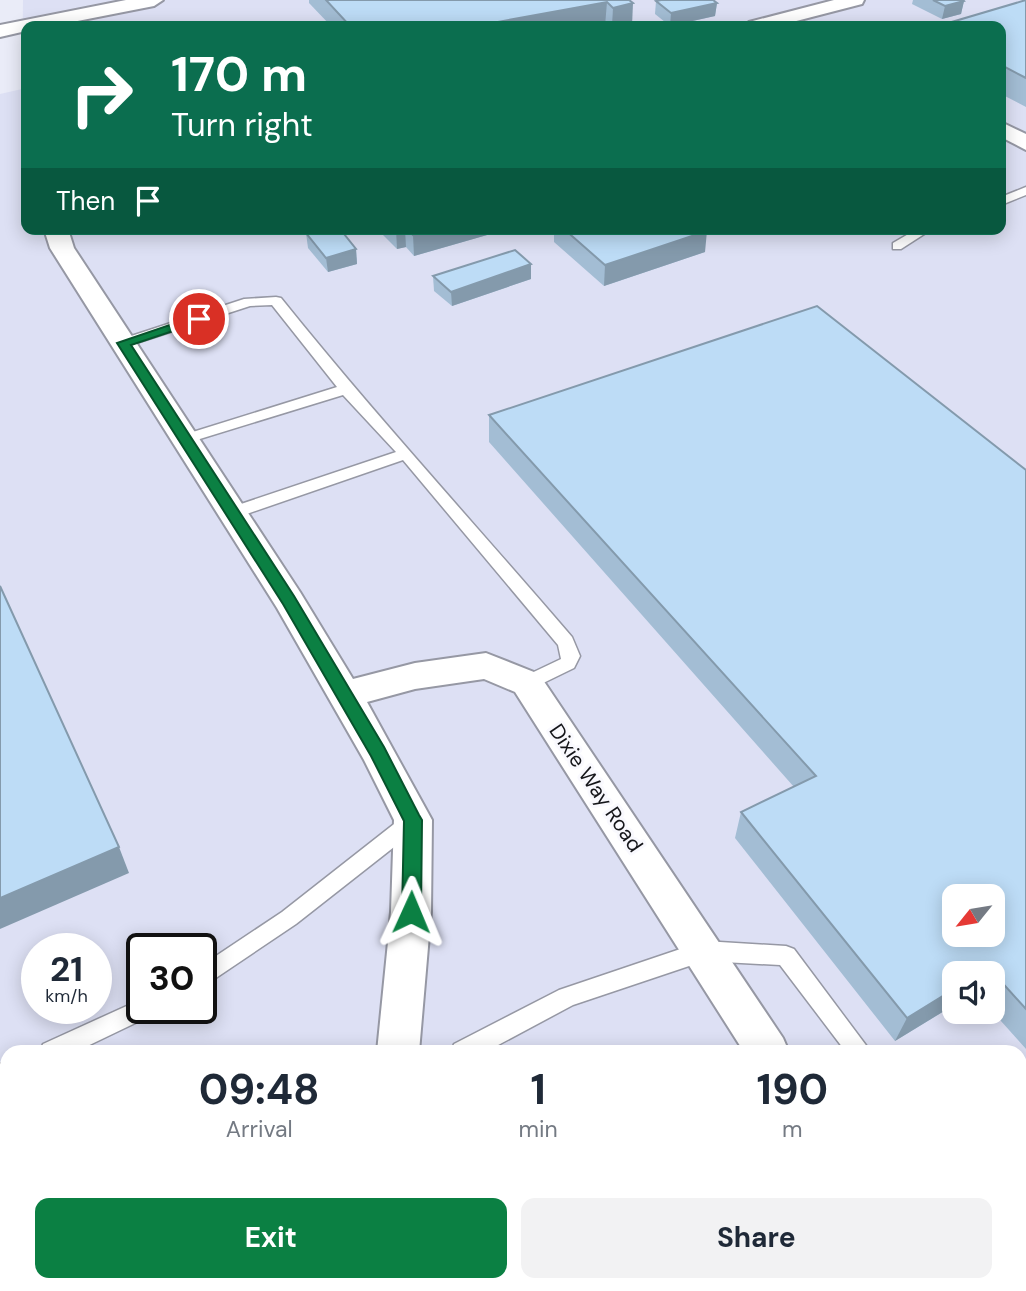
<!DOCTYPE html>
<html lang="en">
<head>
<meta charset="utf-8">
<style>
  body { margin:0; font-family:"DM Sans",sans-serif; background:#f2f2f3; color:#1f2937; height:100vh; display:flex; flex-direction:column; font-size:26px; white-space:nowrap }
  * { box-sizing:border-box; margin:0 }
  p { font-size:23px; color:#747a83 }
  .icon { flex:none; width:38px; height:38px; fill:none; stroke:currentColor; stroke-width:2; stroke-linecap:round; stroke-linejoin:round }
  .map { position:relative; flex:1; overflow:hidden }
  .sheet { position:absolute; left:0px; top:1045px; width:1027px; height:247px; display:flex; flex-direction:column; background:#fff; border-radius:21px 21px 0 0; box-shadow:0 4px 18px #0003 }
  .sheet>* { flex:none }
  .guide { position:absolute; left:21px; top:21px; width:985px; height:214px; border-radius:14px; box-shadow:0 4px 18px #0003; background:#0b6e4f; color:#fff; overflow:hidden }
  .needle { width:46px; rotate:240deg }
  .tools { position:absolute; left:942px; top:884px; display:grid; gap:14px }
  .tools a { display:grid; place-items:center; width:63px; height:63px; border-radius:14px; background:#fff; box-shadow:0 4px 18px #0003; font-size:35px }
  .speed { position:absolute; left:21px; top:933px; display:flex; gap:14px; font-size:35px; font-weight:700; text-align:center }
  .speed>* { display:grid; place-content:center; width:91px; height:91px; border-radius:50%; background:#fff; box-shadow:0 4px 18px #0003; line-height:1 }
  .speed small { font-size:18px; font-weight:400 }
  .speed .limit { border:4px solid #111; border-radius:10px; background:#fff; color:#111 }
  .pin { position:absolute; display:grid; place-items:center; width:60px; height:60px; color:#fff; margin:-30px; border:4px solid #fff; border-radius:50%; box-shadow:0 2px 7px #0007 }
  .me { position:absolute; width:77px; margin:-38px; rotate:1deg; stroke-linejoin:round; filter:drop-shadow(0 0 5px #0008) }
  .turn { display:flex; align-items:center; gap:24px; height:147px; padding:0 35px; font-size:32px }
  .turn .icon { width:91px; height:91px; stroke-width:2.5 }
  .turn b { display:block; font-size:49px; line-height:60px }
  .then { display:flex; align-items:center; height:66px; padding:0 35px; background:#0003; gap:14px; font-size:26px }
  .eta { display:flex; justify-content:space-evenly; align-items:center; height:119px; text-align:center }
  .eta b { font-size:42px; font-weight:700; line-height:49px }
  .cta { display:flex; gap:14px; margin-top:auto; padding:14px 35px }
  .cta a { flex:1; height:80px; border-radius:14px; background:#0b8043; color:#fff; font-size:28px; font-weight:700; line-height:80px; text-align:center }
  .cta a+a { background:#f2f2f3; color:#1f2937 }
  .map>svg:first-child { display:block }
  .built { fill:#dde0f4; fill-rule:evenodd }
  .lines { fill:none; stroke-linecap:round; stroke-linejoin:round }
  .service-casing { stroke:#9698a4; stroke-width:3 }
  .minor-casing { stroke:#9698a4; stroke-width:4 }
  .service { fill:#fff; fill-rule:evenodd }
  .minor { fill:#fff; fill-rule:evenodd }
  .wall { fill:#a3bdd4 }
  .shaded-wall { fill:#849aac }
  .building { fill:#bddcf6; stroke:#849aac; stroke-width:2; fill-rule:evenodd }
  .route { fill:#0b8043; stroke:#07532c; stroke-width:2 }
  .labels { text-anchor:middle; stroke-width:6; stroke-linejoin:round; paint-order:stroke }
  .street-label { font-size:21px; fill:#15161a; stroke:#f9f9fe }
</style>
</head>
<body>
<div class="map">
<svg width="1026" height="1291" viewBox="0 0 1026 1291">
  <rect width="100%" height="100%" fill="#eaecf8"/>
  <path class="built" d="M 23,0 L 1026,0 L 1026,1291 L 0,1291 L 0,94 L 22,89 ZM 26,26 L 1001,26 L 1001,229 L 26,229 ZM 954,896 L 992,896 L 992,934 L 954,934 ZM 37,948 L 96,948 L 96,1008 L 37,1008 ZM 142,948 L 201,948 L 201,1008 L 142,1008 ZM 954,973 L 992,973 L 992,1012 L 954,1012 ZM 7,1052 L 1020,1052 L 1020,1284 L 7,1284 Z"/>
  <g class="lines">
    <g class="service-casing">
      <g id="service">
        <polygon points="1026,187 1026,195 1001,205 1001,197"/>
        <polygon points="917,229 932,229 901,249 893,249 893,243"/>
        <path d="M 276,297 L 281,298 C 374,414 475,524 572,637 L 580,656 L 574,668 L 533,688 L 521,688 L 518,683 L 521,678 L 561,659 L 558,645 L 403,460 L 238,517 L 226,517 L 224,513 L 226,509 L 396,452 L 343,395 L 190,442 L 180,442 L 177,439 L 180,436 L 337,387 L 272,305 L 250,306 L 124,347 L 117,343 L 119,340 L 244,299 Z"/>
        <polygon points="410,815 417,817 420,823 417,829 296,924 201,988 201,966 282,912 403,817"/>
        <polygon points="704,941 786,946 794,949 871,1052 846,1052 780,965 704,961 573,1005 485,1052 451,1052 454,1044 559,990"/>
        <polygon points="142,999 142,1008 155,1008 152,1015 75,1052 40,1052 43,1044"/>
        <polygon points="7,1061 7,1083 0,1086 0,1064"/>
        <polygon points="1020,1248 1026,1250 1026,1281 1020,1278"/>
      </g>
    </g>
    <g class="minor-casing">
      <g id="minor">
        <polygon points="126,0 163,0 154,6 52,26 26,26 26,31 0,37 0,25"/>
        <polygon points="834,0 864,0 862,4 777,26 746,26 749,22"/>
        <polygon points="1001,122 1026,134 1026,150 1001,137"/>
        <polygon points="44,229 68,229 74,248 300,592 353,679 415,663 486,653 539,674 783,1038 789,1052 744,1052 515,692 484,679 415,689 367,702 432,820 431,912 419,1052 377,1052 391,912 394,820 364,760 277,608 50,248"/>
        <polygon points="326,1284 374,1284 373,1291 325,1291"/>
        <polygon points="891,1284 940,1284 943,1291 894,1291"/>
      </g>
    </g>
    <use href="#service" class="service"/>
    <use href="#minor" class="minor"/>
  </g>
  <g class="wall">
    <polygon points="309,0 629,0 632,26 331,26 309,3"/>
    <polygon points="913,0 963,0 964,1 961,14 942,19 912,4"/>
    <polygon points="1026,0 1026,107 1001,94 1001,26 944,26 945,24"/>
    <polygon points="656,1 717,3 715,16 670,26 655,14"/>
    <polygon points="377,229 501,229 501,231 414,256 406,247 397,249"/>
    <polygon points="554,229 705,229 705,252 604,286 554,242"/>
    <polygon points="306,233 356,249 357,264 328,272 308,248"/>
    <polygon points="433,276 531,279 452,306 434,291"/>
    <polygon points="489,415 1026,470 1026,1049 992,1011 992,973 954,973 954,1005 895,1041 735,838 741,812 794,787 489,442"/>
  </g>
  <g class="shaded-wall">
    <polygon points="964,1 961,14 942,19 945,6"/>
    <polygon points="607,2 605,26 476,26"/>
    <polygon points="633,3 632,26 612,26 613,8"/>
    <polygon points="717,3 715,16 670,26 671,13"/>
    <polygon points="396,229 405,229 406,247 397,249"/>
    <polygon points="432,229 501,229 501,231 414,256 413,235"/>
    <polygon points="707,231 705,252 604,286 605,265"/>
    <polygon points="356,249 357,264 328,272 326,258"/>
    <polygon points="531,264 531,279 452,306 451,292"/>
    <polygon points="119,847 129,873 0,929 0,898"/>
    <polygon points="954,989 954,1005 895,1041 907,1018"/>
  </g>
  <g class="building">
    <polygon points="326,0 629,0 633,3 613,8 607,2 476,26 350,26"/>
    <polygon points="661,0 713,0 717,3 671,13 656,1"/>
    <polygon points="933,0 963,0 964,1 945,6"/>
    <polygon points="1026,0 1026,78 1001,65 1001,26 950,26 945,24"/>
    <polygon points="319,229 340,229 356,249 326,258 306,233"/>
    <polygon points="407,229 432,229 413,235"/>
    <polygon points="564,229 705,229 707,231 605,265"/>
    <polygon points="515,250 531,264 451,292 433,276"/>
    <path d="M 817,306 L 1026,470 L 1026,1009 L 989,968 L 980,973 L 954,973 L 954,989 L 907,1018 L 741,812 L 816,776 L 489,415 ZM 954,896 L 992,896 L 992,934 L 954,934 Z"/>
    <polygon points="0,586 119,847 0,898"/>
  </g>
  <polygon class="route" points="199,315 203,316 203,321 131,345 294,596 384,747 419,815 422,820 421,912 418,918 411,920 404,918 402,912 404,821 371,756 283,604 117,343"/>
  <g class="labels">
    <g class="street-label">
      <text transform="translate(596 788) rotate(56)" y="7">Dixie Way Road</text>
    </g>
  </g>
</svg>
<div class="tools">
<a><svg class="needle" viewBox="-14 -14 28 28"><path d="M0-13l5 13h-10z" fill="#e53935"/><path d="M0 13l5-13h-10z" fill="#747a83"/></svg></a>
<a><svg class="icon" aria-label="sound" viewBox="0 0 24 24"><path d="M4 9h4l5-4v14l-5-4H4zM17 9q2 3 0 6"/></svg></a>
</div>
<div class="speed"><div>21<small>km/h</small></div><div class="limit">30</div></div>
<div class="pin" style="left:199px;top:319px;background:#d93025"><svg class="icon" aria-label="arrive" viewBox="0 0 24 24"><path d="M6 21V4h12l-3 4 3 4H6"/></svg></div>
<svg class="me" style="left:411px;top:912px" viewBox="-20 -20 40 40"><path d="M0-17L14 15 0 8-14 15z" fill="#0b8043" stroke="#fff" stroke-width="4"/></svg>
<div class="guide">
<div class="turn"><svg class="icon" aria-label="right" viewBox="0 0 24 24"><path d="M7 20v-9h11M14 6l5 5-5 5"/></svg><div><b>170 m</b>Turn right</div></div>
<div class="then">Then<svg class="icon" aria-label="arrive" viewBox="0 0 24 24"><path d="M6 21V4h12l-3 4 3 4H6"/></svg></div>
</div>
<section class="sheet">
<div class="eta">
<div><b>09:48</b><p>Arrival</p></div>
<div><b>1</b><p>min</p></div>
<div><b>190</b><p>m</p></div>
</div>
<div class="cta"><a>Exit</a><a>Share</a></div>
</section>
</div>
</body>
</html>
